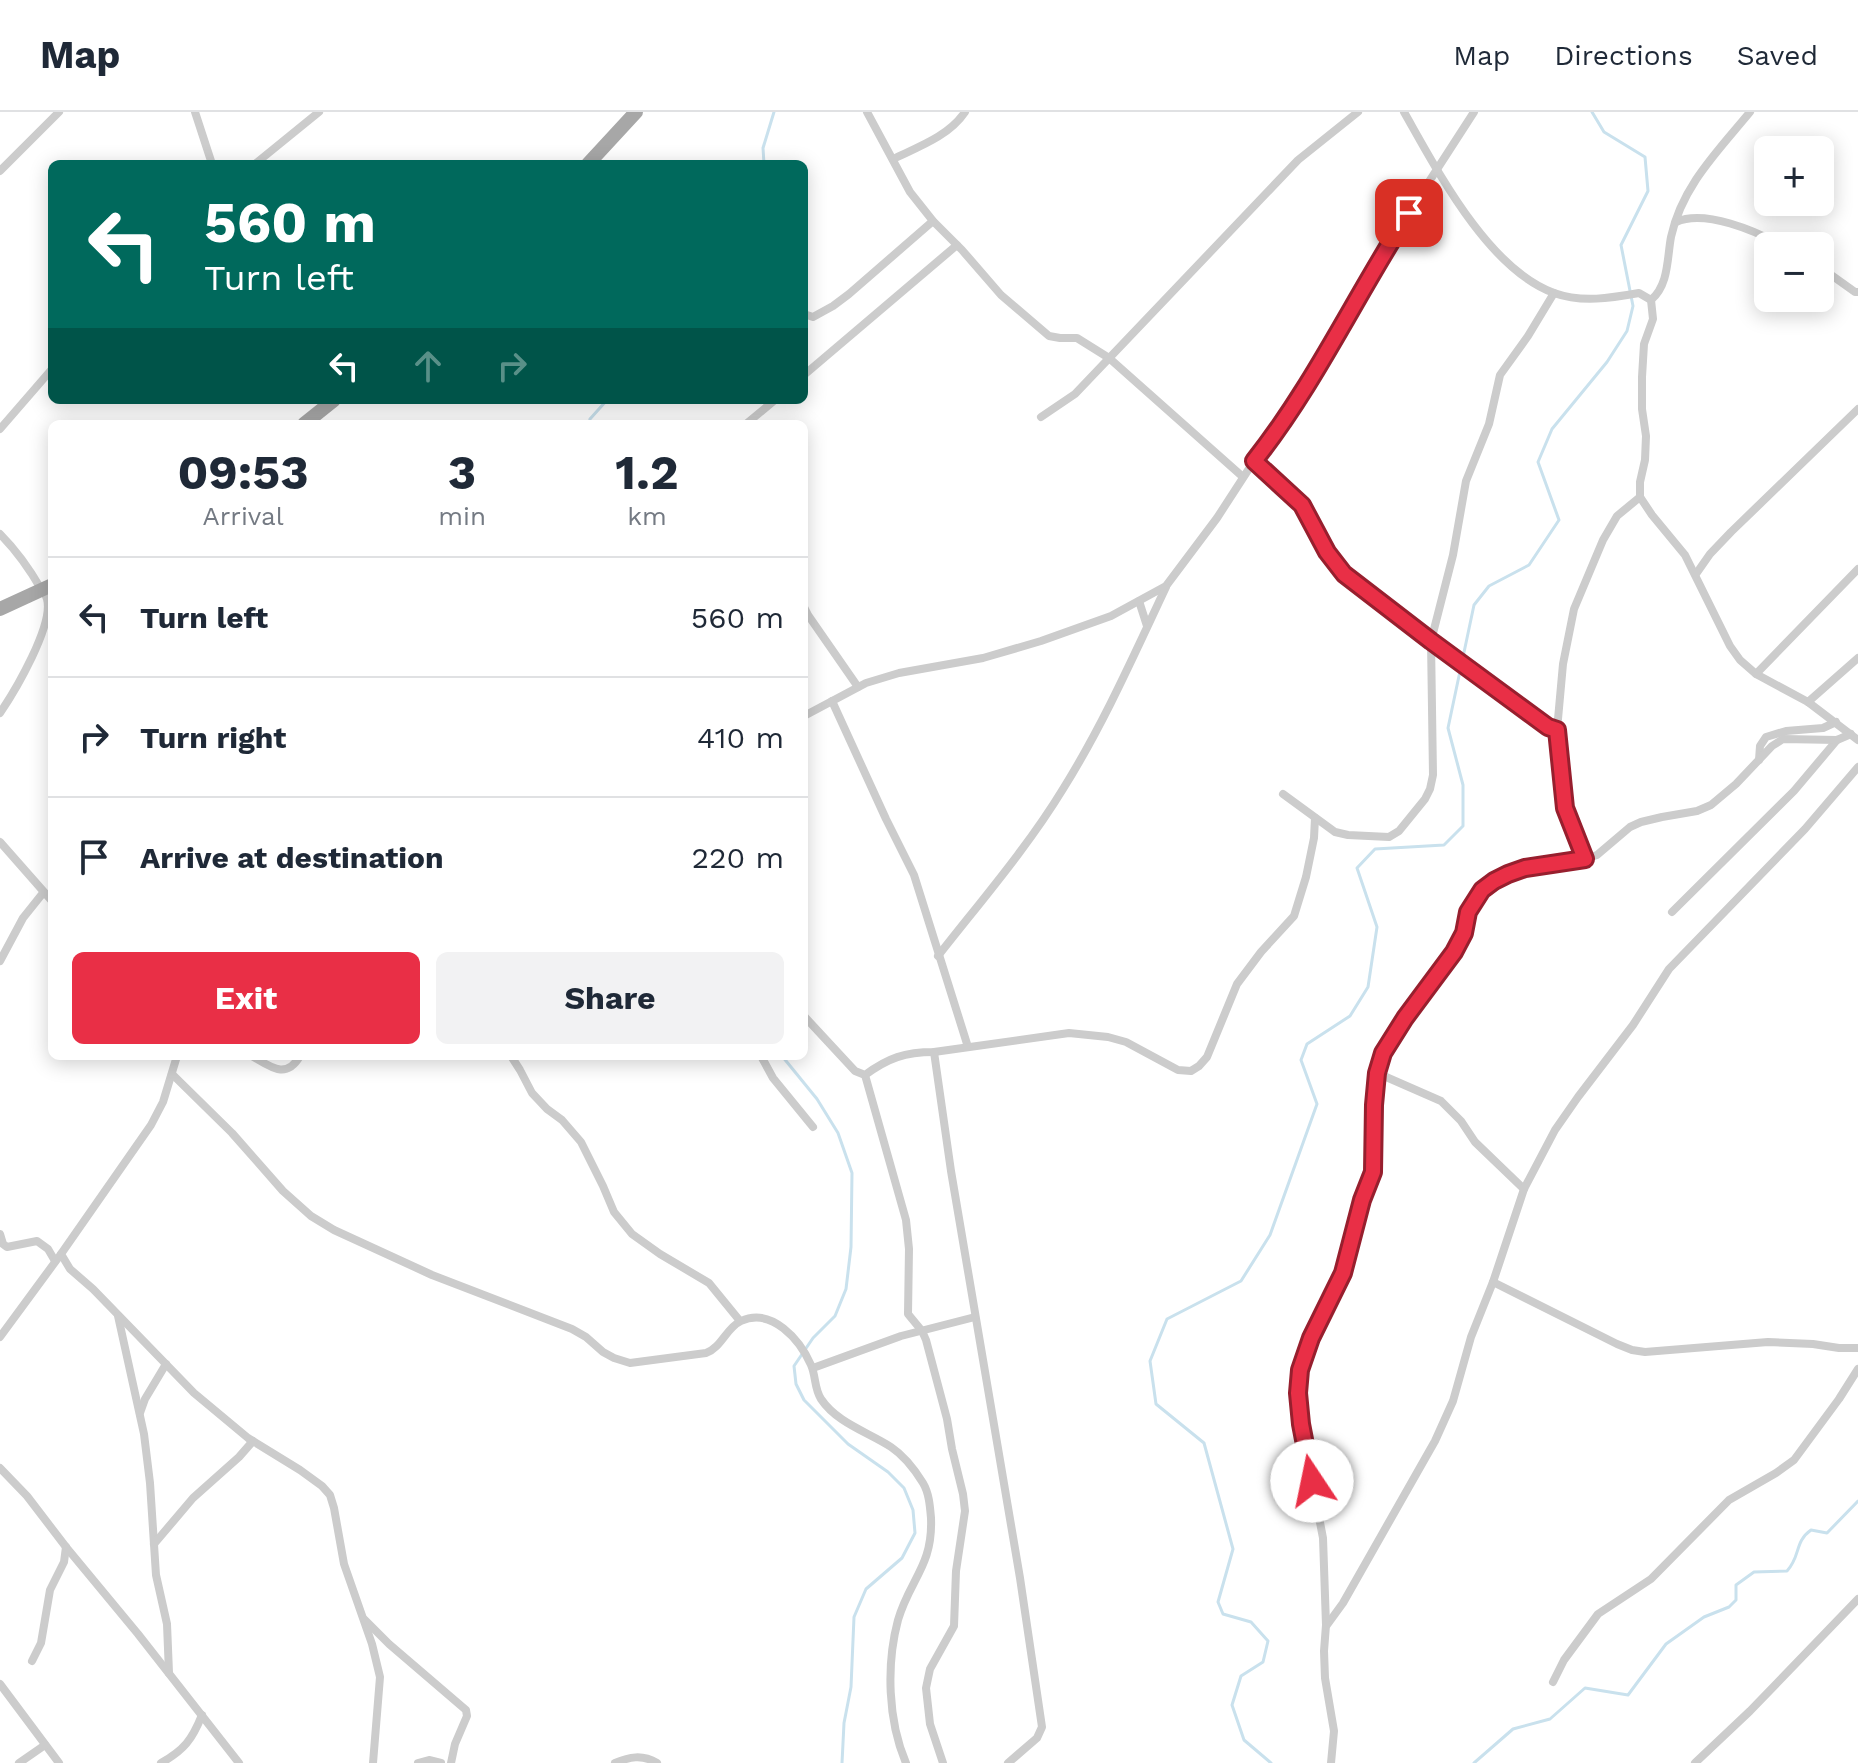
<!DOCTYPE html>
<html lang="en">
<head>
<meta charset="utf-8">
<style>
  body { margin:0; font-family:"Work Sans",sans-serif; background:#f2f2f3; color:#1f2937; height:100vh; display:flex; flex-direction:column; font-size:30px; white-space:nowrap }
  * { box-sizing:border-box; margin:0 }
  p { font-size:26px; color:#747a83 }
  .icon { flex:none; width:44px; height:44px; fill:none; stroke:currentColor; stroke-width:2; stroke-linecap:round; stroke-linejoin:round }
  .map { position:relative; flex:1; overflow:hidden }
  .sheet { position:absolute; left:48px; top:308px; width:760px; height:640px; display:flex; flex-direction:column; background:#fff; border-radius:12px; box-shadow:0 4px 20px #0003 }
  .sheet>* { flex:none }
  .hud { position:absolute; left:48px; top:48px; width:760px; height:244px; border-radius:12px; box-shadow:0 4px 20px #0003; background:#00695c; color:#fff; overflow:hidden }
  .controls { position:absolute; left:1754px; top:24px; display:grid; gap:16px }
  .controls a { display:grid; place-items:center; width:80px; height:80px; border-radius:12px; background:#fff; box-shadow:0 4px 20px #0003; font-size:40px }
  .pin { position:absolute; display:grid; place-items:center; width:68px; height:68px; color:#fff; margin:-34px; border-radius:16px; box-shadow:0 4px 12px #0006 }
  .me { position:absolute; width:88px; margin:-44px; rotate:349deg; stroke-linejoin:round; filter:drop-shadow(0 0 6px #0008) }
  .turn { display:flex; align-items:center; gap:28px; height:168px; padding:0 24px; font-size:36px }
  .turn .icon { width:104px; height:104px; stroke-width:2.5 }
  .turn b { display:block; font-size:56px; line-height:68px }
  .lanes { display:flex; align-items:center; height:76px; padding:0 24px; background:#0003; justify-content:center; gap:40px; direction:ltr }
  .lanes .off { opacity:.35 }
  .eta { display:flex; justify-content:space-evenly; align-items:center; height:136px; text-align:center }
  .eta b { font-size:48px; font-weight:700; line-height:56px }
  .action { display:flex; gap:16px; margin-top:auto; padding:16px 24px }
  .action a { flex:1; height:92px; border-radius:12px; background:#e92f46; color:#fff; font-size:32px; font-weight:700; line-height:92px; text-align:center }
  .action a+a { background:#f2f2f3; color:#1f2937 }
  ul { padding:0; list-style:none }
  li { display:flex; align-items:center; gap:24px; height:120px; padding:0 24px; border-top:2px solid #e0e1e3 }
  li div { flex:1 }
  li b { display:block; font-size:30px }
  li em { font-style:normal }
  header { display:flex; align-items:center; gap:48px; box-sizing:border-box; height:112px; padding:0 40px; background:#fff; border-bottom:2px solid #e0e1e3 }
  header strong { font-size:38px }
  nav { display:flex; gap:44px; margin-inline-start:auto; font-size:28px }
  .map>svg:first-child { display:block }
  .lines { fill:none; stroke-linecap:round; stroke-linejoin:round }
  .stream { stroke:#c9e1ed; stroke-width:3 }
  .minor { stroke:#ccc; stroke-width:8 }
  .primary { stroke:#a7a7a7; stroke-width:14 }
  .route-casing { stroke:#971f2e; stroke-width:20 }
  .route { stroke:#e92f46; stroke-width:14 }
</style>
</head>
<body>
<header>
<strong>Map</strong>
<nav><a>Map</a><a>Directions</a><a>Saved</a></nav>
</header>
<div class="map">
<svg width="1858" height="1651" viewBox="0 0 1858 1651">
  <rect width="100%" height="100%" fill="#fff"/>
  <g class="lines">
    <g class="stream">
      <polyline points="764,52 763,36 774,0"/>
      <polyline points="589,312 590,307 607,288"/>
      <polyline points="782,944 817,987 838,1021 852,1061 851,1135 846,1177 835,1204 813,1226 794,1254 796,1272 804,1288 848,1332 888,1360 904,1376 913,1398 915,1421 902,1446 866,1477 854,1505 851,1575 844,1611 842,1651"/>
      <polyline points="1271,1651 1244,1628 1232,1593 1241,1564 1263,1550 1268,1529 1251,1510 1223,1502 1218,1490 1233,1437 1204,1331 1156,1292 1150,1249 1167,1207 1241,1169 1270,1123 1317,992 1301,948 1307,932 1350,904 1368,875 1377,815 1357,756 1375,737 1444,733 1463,714 1463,673 1448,616 1474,493 1489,474 1529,453 1559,408 1538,350 1552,317 1607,250 1627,219 1633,194 1621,133 1648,79 1645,45 1604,20 1592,0"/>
      <path d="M 1474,1651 L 1513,1617 L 1550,1607 L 1585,1576 L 1628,1583 L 1666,1532 L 1704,1505 L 1729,1495 L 1736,1488 L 1736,1473 L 1754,1460 L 1787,1459 C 1801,1444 1794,1430 1811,1418 L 1827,1421 L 1858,1389"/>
    </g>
    <g class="minor">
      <polyline points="195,0 212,52"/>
      <polyline points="867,0 910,80 933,109 962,138 1001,183 1049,224 1060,226 1077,226 1109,246 1243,365"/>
      <path d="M 1404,0 C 1437,58 1488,157 1554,181 C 1582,191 1611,186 1639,181 L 1651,188 L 1653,207 L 1644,232 L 1642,265 L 1642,297 L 1646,324 L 1645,348 L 1640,370 L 1640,385 L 1652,403 L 1685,443 L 1730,534 L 1740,548 L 1756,562 L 1808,590 L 1858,628"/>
      <path d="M 893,47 C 918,35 949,24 965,0"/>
      <polyline points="255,52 319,0"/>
      <polyline points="0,59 59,0"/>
      <path d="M 1676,110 C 1705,97 1756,119 1783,134"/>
      <polyline points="1820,155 1855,180 1858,180"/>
      <path d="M 1651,188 C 1669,173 1667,146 1671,125 C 1682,74 1718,39 1750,0"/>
      <polyline points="804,202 813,205 833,194 849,182 933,109"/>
      <polyline points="804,263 957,133"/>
      <polyline points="1041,305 1075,282 1298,48 1358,0"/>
      <polyline points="746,312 775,288"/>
      <polyline points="0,317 52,257"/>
      <polyline points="1254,349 1302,393 1327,440 1344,462 1431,529 1548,615 1557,618"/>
      <path d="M 0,422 C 17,439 29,456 41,477 C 43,479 46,484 47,487 C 54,513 15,579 0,601"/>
      <polyline points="1696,462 1710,442 1731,420 1858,297"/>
      <polyline points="1139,489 1147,514"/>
      <polyline points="804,495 808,503 858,575"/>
      <polyline points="1756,562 1858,457"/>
      <polyline points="832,589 886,707 914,763 968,935"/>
      <polyline points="1808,590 1858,546"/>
      <polyline points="804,604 866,571 899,561 983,546 1041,529 1111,504 1166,474 1217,406 1254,349 1277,319 1299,286 1342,215 1381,144 1474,0"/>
      <polyline points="1759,648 1760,634 1766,625 1786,619 1823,616 1836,610"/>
      <polyline points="1283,682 1335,720 1348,723 1389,725 1399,719 1425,687 1430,677 1433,663 1431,529 1453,443 1466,369 1489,312 1500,263 1528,224 1554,181"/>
      <polyline points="0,730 52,789"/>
      <polyline points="1585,747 1565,696 1557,618 1563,552 1574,497 1603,428 1617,404 1640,385"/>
      <polyline points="1672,800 1794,679 1837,628"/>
      <path d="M 938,844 C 981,789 1027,736 1063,677 C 1103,613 1134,543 1166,475"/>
      <polyline points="0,849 23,806 43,781"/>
      <path d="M 804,904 L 855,959 L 865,963 C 888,946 905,940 934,940 L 1069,921 L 1108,925 L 1126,930 L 1178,958 L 1191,959 L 1199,954 L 1207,945 L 1237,872 L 1261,840 L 1294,804 L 1306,765 L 1314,726 L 1315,706"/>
      <polyline points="934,940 951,1059 1020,1466 1042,1615 1037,1626 1008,1651"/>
      <polyline points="177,944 163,990 151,1013 61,1142 70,1157 93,1177 194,1281 248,1326 300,1358 322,1374 330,1383 334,1396 344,1452 372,1532 380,1565 373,1651"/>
      <path d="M 252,944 C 271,955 286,968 300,944"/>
      <polyline points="511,944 520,958 532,981 547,997 562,1008 581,1030 603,1074 614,1100 632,1122 660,1142 709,1171 740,1209"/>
      <polyline points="761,944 773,966 813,1015"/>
      <polyline points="1377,961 1441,989 1461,1009 1475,1030 1524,1077"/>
      <path d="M 172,962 L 232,1021 L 283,1079 L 311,1104 L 334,1118 L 432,1163 L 572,1217 L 586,1225 L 603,1240 L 614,1246 L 630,1251 L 706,1241 C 722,1235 726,1216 741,1209 C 772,1195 800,1228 811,1253 C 816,1264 814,1276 821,1287 C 837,1311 868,1320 891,1335 C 903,1343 915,1358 923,1371 C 929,1381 930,1394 931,1406 C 933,1454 910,1467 898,1508 C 886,1553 888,1609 906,1651"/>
      <polyline points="865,963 906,1108 909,1137 908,1202 922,1219 926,1228 947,1307 952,1337 963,1382 965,1399 956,1459 954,1514 930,1557 926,1576 930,1612 943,1651"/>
      <polyline points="0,1122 3,1132 7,1135 37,1129 48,1137 55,1149"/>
      <polyline points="1493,1170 1617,1232 1632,1238 1645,1240 1768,1230 1813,1232 1839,1236 1858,1236"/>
      <polyline points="118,1204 144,1322 150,1371 156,1463 167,1512 169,1561"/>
      <polyline points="0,1225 61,1142"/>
      <polyline points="813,1256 901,1224 975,1205"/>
      <polyline points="140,1301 145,1287 166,1252"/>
      <polyline points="0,1356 27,1384 66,1435 138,1522 239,1651"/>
      <polyline points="154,1432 193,1386 239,1345 253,1329"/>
      <polyline points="365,1508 389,1532 466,1598 467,1604 455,1632 451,1651"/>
      <polyline points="1327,1513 1343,1491 1435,1329 1453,1289 1471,1225 1493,1170 1524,1077 1555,1018 1578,985 1633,913 1669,857 1805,717 1858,655"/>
      <polyline points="32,1549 41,1531 50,1478 64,1450 66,1435"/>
      <polyline points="1553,1570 1564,1548 1598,1502 1651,1467 1729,1388 1776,1361 1794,1348 1839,1287 1858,1257"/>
      <polyline points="0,1572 59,1651"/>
      <polyline points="19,1651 45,1633"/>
      <path d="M 161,1651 C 184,1638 192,1628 202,1603"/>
      <polyline points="418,1651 429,1648 441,1651"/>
      <path d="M 615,1651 C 629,1645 642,1642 657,1651"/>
      <polyline points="1331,1651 1334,1619 1325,1566 1324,1539 1326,1513 1323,1426 1301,1312 1298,1281 1300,1258 1311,1226 1343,1161 1362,1088 1373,1060 1374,993 1377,961 1383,941 1405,906 1454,840 1464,821 1468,800 1475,788 1482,778 1494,769 1525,756 1585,747 1597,743 1630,715 1641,710 1662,705 1697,699 1711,693 1736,672 1772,634 1783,627 1837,628 1851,622"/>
      <polyline points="1695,1651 1750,1599 1858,1487"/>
    </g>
    <g class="primary">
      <polyline points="588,52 636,0"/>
      <polyline points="304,312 334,288"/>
      <polyline points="0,497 52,473"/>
    </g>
  </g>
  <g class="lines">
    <g class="route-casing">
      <path id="route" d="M 1312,1369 L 1301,1312 L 1298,1281 L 1300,1258 L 1311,1226 L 1343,1161 L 1362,1088 L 1373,1060 L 1374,993 L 1377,961 L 1383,941 L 1405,906 L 1454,840 L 1464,821 L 1468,800 L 1482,778 L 1494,769 L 1508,762 L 1525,756 L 1585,747 L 1565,696 L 1557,618 L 1548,615 L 1431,529 L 1344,462 L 1327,440 L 1302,393 L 1254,349 C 1315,272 1356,183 1409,101"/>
    </g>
    <use href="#route" class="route"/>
  </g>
</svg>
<div class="controls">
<a>+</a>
<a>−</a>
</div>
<div class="pin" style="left:1409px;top:101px;background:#d93025"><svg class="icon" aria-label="arrive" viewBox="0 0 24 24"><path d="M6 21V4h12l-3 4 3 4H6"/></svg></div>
<svg class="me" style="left:1312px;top:1369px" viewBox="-20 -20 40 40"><circle r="19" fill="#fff"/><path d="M0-13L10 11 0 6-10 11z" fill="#e92f46"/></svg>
<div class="hud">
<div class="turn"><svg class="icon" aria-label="left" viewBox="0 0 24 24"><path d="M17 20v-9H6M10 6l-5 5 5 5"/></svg><div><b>560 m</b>Turn left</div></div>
<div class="lanes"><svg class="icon" aria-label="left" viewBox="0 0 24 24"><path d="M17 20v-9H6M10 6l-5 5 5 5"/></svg><svg class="icon off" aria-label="ahead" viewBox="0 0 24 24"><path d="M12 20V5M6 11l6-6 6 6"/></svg><svg class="icon off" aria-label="right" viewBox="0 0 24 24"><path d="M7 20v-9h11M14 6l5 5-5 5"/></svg></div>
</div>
<section class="sheet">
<div class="eta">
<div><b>09:53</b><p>Arrival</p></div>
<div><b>3</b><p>min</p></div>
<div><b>1.2</b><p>km</p></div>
</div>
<ul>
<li><svg class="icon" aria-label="left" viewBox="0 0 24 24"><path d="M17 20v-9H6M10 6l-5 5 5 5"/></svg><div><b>Turn left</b></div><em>560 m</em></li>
<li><svg class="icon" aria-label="right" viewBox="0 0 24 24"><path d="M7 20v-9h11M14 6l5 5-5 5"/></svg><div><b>Turn right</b></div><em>410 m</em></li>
<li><svg class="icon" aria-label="arrive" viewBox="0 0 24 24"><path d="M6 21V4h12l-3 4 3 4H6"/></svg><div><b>Arrive at destination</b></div><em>220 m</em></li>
</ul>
<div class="action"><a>Exit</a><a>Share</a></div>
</section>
</div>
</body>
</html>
